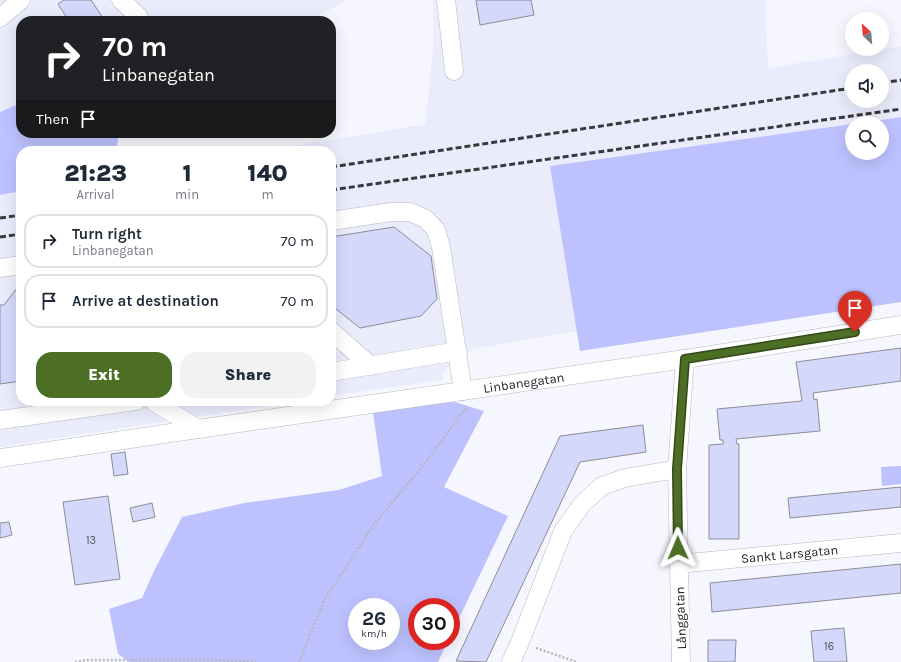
<!DOCTYPE html>
<html lang="en">
<head>
<meta charset="utf-8">
<style>
  body { margin:0; font-family:Karla,sans-serif; background:#f2f2f3; color:#1f2937; height:100vh; display:flex; flex-direction:column; font-size:15px; white-space:nowrap }
  * { box-sizing:border-box; margin:0 }
  p { font-size:13px; color:#747a83 }
  .icon { flex:none; width:22px; height:22px; fill:none; stroke:currentColor; stroke-width:2; stroke-linecap:round; stroke-linejoin:round }
  .map { position:relative; flex:1; overflow:hidden }
  .sheet { position:absolute; left:16px; top:146px; width:320px; height:260px; display:flex; flex-direction:column; background:#fff; border-radius:16px; box-shadow:0 4px 16px #0002 }
  .sheet>* { flex:none }
  .guide { position:absolute; left:16px; top:16px; width:320px; height:122px; border-radius:16px; box-shadow:0 4px 16px #0002; background:#202124; color:#fff; overflow:hidden }
  .needle { width:26px; rotate:334deg }
  .controls { position:absolute; left:845px; top:12px; display:grid; gap:8px }
  .controls a { display:grid; place-items:center; width:44px; height:44px; border-radius:50%; background:#fff; box-shadow:0 4px 16px #0002; font-size:20px }
  .speed { position:absolute; left:348px; top:598px; display:flex; gap:8px; font-size:20px; font-weight:700; text-align:center }
  .speed>* { display:grid; place-content:center; width:52px; height:52px; border-radius:50%; background:#fff; box-shadow:0 4px 16px #0002; line-height:1 }
  .speed small { font-size:10px; font-weight:400 }
  .speed .limit { border:6px solid #d22; background:#fff; color:#111 }
  .pin { position:absolute; display:grid; place-items:center; width:34px; height:34px; color:#fff; margin:-41px -17px; border-radius:50% 50% 50% 0; rotate:-45deg; box-shadow:0 0 4px #0007 }
  .pin .icon { rotate:45deg }
  .me { position:absolute; width:44px; margin:-22px; rotate:359deg; stroke-linejoin:round; filter:drop-shadow(0 0 3px #0008) }
  .turn { display:flex; align-items:center; gap:14px; height:84px; padding:0 20px; font-size:18px }
  .turn .icon { width:52px; height:52px; stroke-width:2.5 }
  .turn b { display:block; font-size:28px; line-height:34px }
  .then { display:flex; align-items:center; height:38px; padding:0 20px; background:#0003; gap:8px; font-size:15px }
  .eta { display:flex; justify-content:space-evenly; align-items:center; height:68px; text-align:center }
  .eta b { font-size:24px; font-weight:800; line-height:28px }
  .primary-button { display:flex; gap:8px; margin-top:auto; padding:8px 20px }
  .primary-button a { flex:1; height:46px; border-radius:16px; background:#4d6e25; color:#fff; font-size:16px; font-weight:800; line-height:46px; text-align:center }
  .primary-button a+a { background:#f2f2f3; color:#1f2937 }
  ul { padding:0; list-style:none }
  li { display:flex; align-items:center; gap:12px; height:54px; margin:0 8px 6px; padding:0 12px; border:2px solid #e0e1e3; border-radius:16px }
  li div { flex:1 }
  li b { display:block; font-size:15px }
  li em { font-style:normal }
  .map>svg:first-child { display:block }
  .built { fill:#eaecfc; fill-rule:evenodd }
  .green { fill:#bdc2fe; fill-rule:evenodd }
  .building { fill:#d4d8fb; stroke:#8c8d95 }
  .lines { fill:none; stroke-linecap:round; stroke-linejoin:round }
  .minor-casing { stroke:#b7b8c0; stroke-width:19 }
  .path { stroke:#b7b7bd; stroke-width:2.5; stroke-dasharray:2 2; stroke-linecap:butt }
  .minor { stroke:#fff; stroke-width:18 }
  .rail { stroke:#39393d; stroke-width:3; stroke-dasharray:6 3; stroke-linecap:butt }
  .route-casing { stroke:#324818; stroke-width:10 }
  .route { stroke:#4d6e25; stroke-width:7 }
  .labels { text-anchor:middle; stroke-width:4; stroke-linejoin:round; paint-order:stroke }
  .number-label { font-size:11px; fill:#50515c }
  .street-label { font-size:13px; fill:#242427; stroke:#fff }
</style>
</head>
<body>
<div class="map">
<svg width="901" height="662" viewBox="0 0 901 662">
  <rect width="100%" height="100%" fill="#f6f7fe"/>
  <g class="built">
    <polygon points="0,0 347,0 309,21 21,21 21,103 0,112"/>
    <path d="M 433,0 L 765,0 L 768,68 L 901,46 L 901,117 L 550,166 L 578,331 L 474,349 L 443,371 L 443,380 L 331,396 L 331,151 L 265,151 L 425,124 L 433,50 ZM 852,71 L 882,71 L 882,101 L 852,101 Z"/>
    <polygon points="21,191 21,401 300,401 0,447 0,195"/>
  </g>
  <g class="green">
    <polygon points="21,103 21,133 119,133 116,151 21,151 21,191 0,195 0,112"/>
    <polygon points="901,117 901,302 580,351 550,166 852,124 852,153 882,153 882,123 860,123"/>
    <path d="M 448,400 L 484,411 L 444,487 L 508,516 L 451,635 L 451,607 L 417,607 L 417,641 L 448,641 L 438,662 L 129,662 L 118,654 L 109,609 L 142,598 L 154,571 L 182,517 L 244,503 L 339,490 L 382,476 L 373,412 ZM 357,607 L 391,607 L 391,641 L 357,641 Z"/>
    <polygon points="901,466 901,484 882,486 881,467"/>
  </g>
  <g class="building">
    <polygon points="64,0 91,0 105,21 69,21 58,4"/>
    <polygon points="476,0 531,0 534,15 480,25"/>
    <polygon points="394,227 431,256 437,299 421,316 360,328 331,305 331,237"/>
    <polygon points="21,283 21,381 0,384 0,305 4,305"/>
    <polygon points="901,348 901,381 813,393 814,400 817,399 820,431 736,439 737,444 739,444 739,539 709,539 709,445 723,444 723,440 720,440 717,409 802,401 796,362"/>
    <polygon points="643,425 646,452 580,462 486,662 456,661 560,436"/>
    <polygon points="125,452 128,474 114,476 111,454"/>
    <polygon points="901,487 901,507 790,518 788,498"/>
    <polygon points="108,496 120,579 75,585 63,502"/>
    <polygon points="152,503 155,517 133,522 130,508"/>
    <polygon points="9,522 12,535 0,538 0,523"/>
    <polygon points="901,564 901,593 712,612 710,583"/>
    <polygon points="844,628 847,662 814,662 811,631"/>
    <polygon points="708,640 736,640 735,662 708,662"/>
  </g>
  <g class="lines">
    <g class="minor-casing">
      <g id="minor">
        <polyline points="121,0 139,17"/>
        <polyline points="446,0 454,71"/>
        <polyline points="0,18 21,0"/>
        <polyline points="331,221 391,212 410,212 426,219 436,230 441,247 463,391"/>
        <polyline points="0,268 21,265"/>
        <polyline points="331,331 371,366"/>
        <polyline points="331,372 458,351"/>
        <path id="s1" d="M 153,401 L 198,429 L 685,359 L 901,325"/>
        <polyline points="0,420 136,401"/>
        <polyline points="0,458 198,429"/>
        <path id="s2" d="M 678,564 L 901,543"/>
        <polyline points="511,662 520,642 563,531 583,503 602,486 625,478 677,469"/>
        <polyline points="681,662 677,469 685,359"/>
      </g>
    </g>
    <g class="path">
      <polyline points="536,648 577,662"/>
      <polyline points="75,662 86,660 216,660 256,662"/>
      <polyline points="299,662 325,599 374,524 426,462 460,416 467,408"/>
    </g>
    <use href="#minor" class="minor"/>
    <g class="rail">
      <polyline points="882,83 901,80"/>
      <polyline points="331,167 852,88"/>
      <polyline points="331,190 901,109"/>
      <polyline points="0,218 21,215"/>
      <polyline points="0,237 21,234"/>
    </g>
  </g>
  <g class="lines">
    <g class="route-casing">
      <polyline id="route" points="678,548 677,469 685,359 855,332"/>
    </g>
    <use href="#route" class="route"/>
  </g>
  <g class="labels">
    <g class="number-label">
      <text x="91" y="544">13</text>
      <text x="829" y="650">16</text>
    </g>
    <g class="street-label">
      <text dy="5" stroke="none"><textPath href="#s1" startOffset="382">Linbanegatan</textPath></text>
      <text dy="5" stroke="none"><textPath href="#s2" startOffset="112">Sankt Larsgatan</textPath></text>
      <text transform="translate(680 618) rotate(-92)" y="5">Långgatan</text>
    </g>
  </g>
</svg>
<div class="controls">
<a><svg class="needle" viewBox="-14 -14 28 28"><path d="M0-13l5 13h-10z" fill="#e53935"/><path d="M0 13l5-13h-10z" fill="#747a83"/></svg></a>
<a><svg class="icon" aria-label="sound" viewBox="0 0 24 24"><path d="M4 9h4l5-4v14l-5-4H4zM17 9q2 3 0 6"/></svg></a>
<a><svg class="icon" aria-label="search" viewBox="0 0 24 24"><circle cx="10" cy="10" r="6"/><path d="M15 15l6 6"/></svg></a>
</div>
<div class="speed"><div>26<small>km/h</small></div><div class="limit">30</div></div>
<div class="pin" style="left:855px;top:332px;background:#d93025"><svg class="icon" aria-label="arrive" viewBox="0 0 24 24"><path d="M6 21V4h12l-3 4 3 4H6"/></svg></div>
<svg class="me" style="left:678px;top:548px" viewBox="-20 -20 40 40"><path d="M0-17L14 15 0 8-14 15z" fill="#4d6e25" stroke="#fff" stroke-width="4"/></svg>
<div class="guide">
<div class="turn"><svg class="icon" aria-label="right" viewBox="0 0 24 24"><path d="M7 20v-9h11M14 6l5 5-5 5"/></svg><div><b>70 m</b>Linbanegatan</div></div>
<div class="then">Then<svg class="icon" aria-label="arrive" viewBox="0 0 24 24"><path d="M6 21V4h12l-3 4 3 4H6"/></svg></div>
</div>
<section class="sheet">
<div class="eta">
<div><b>21:23</b><p>Arrival</p></div>
<div><b>1</b><p>min</p></div>
<div><b>140</b><p>m</p></div>
</div>
<ul>
<li><svg class="icon" aria-label="right" viewBox="0 0 24 24"><path d="M7 20v-9h11M14 6l5 5-5 5"/></svg><div><b>Turn right</b><p>Linbanegatan</p></div><em>70 m</em></li>
<li><svg class="icon" aria-label="arrive" viewBox="0 0 24 24"><path d="M6 21V4h12l-3 4 3 4H6"/></svg><div><b>Arrive at destination</b></div><em>70 m</em></li>
</ul>
<div class="primary-button"><a>Exit</a><a>Share</a></div>
</section>
</div>
</body>
</html>
